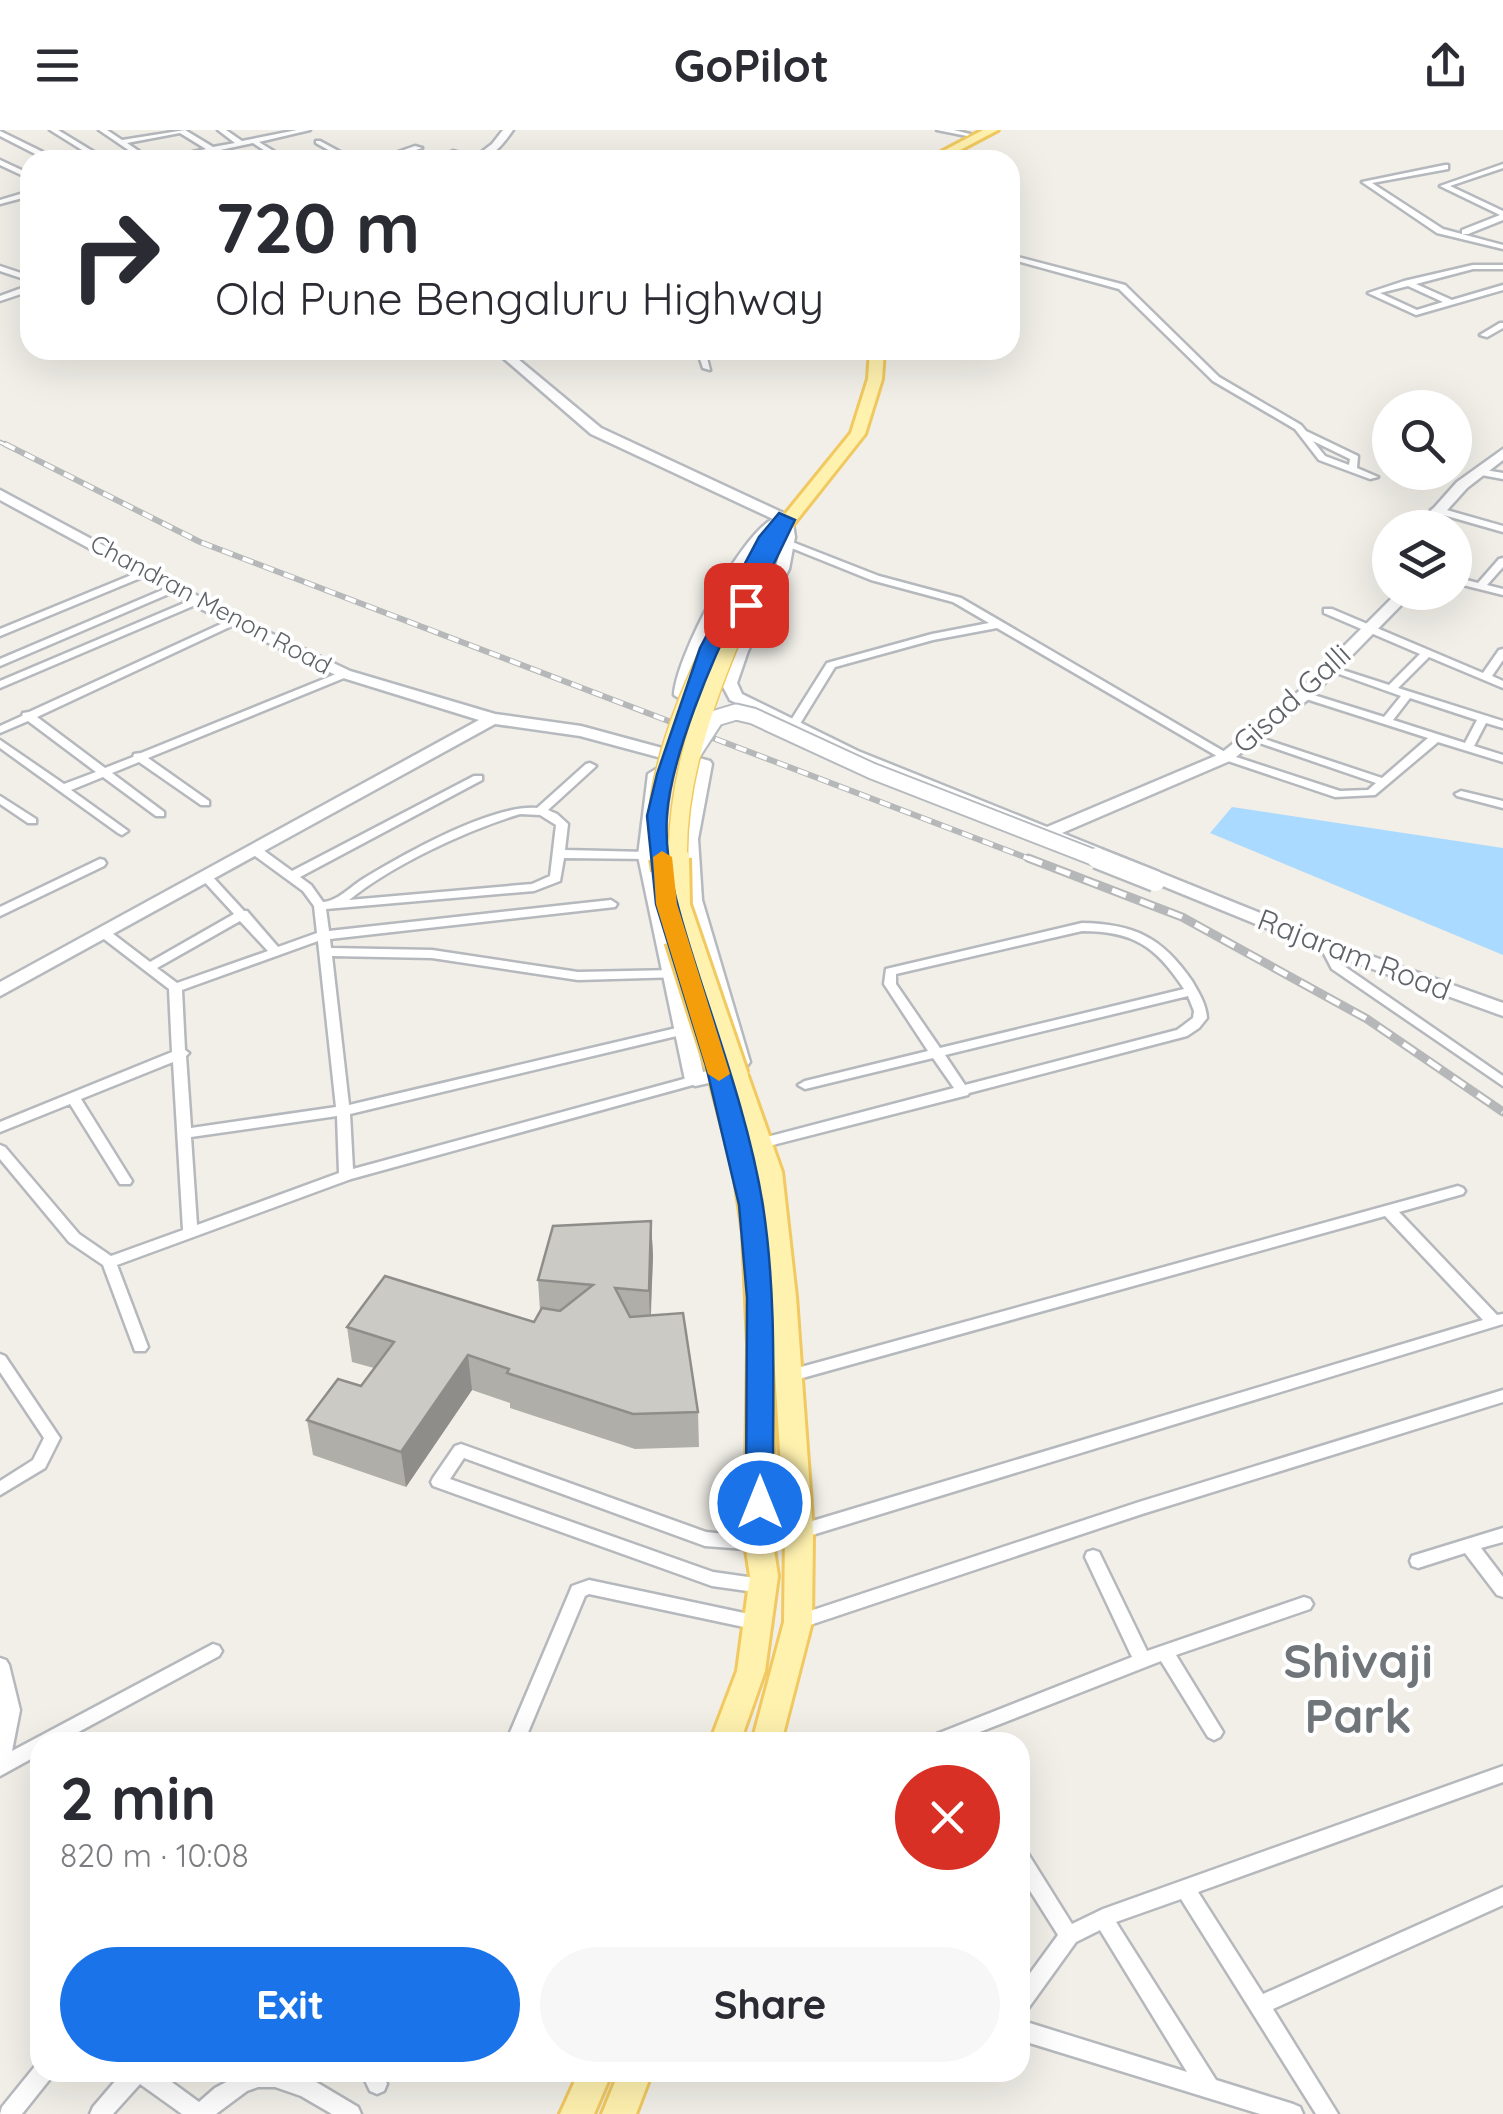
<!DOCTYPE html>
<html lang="en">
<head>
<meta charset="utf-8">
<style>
  body { margin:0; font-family:Quicksand,sans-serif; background:#f7f7f7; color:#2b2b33; height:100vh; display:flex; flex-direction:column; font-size:38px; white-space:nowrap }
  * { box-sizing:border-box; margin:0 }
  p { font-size:32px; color:#7c7c81 }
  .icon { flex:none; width:55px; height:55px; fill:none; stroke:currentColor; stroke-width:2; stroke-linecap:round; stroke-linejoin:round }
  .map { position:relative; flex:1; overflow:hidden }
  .panel { position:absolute; left:30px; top:1602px; width:1000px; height:350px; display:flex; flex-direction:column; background:#fff; border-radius:30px; box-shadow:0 10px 40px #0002 }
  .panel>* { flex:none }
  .hud { position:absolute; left:20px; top:20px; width:1000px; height:210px; border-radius:30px; box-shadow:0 10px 40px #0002; background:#fff; color:#2b2b33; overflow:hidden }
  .controls { position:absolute; left:1372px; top:260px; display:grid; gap:20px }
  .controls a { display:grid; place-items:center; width:100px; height:100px; border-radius:50%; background:#fff; box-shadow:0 10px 40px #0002; font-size:50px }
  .pin { position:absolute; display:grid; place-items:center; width:85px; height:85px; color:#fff; margin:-42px; border-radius:20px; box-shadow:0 5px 15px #0006 }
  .me { position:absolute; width:110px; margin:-55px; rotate:0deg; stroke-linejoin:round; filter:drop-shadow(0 0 8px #0008) }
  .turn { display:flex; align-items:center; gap:35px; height:210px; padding:0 30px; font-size:45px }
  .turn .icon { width:130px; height:130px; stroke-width:2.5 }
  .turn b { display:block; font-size:70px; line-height:85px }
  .round { display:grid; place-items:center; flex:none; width:105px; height:105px; border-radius:52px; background:#f7f7f7 }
  .headline { display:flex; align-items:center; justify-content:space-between; height:170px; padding:0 30px }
  h1 { font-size:60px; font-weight:700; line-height:75px }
  .button { display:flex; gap:20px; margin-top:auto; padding:20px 30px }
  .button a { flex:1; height:115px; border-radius:60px; background:#1a73e8; color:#fff; font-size:40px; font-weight:700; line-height:115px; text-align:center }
  .button a+a { background:#f7f7f7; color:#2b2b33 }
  header { display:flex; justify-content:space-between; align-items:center; height:130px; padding:0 30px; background:#fff; font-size:45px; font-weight:700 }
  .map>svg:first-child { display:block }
  .water { fill:#aadaff }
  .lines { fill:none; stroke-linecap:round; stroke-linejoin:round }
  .street-casing { stroke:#b5b8bc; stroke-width:5 }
  .secondary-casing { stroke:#b6babf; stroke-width:5 }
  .primary-casing { stroke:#f2c960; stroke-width:6 }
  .street { fill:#fff; fill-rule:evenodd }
  .secondary { fill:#fff; fill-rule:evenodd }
  .primary { fill:#fff2af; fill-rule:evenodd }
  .rail-far2-casing { stroke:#b6b7b8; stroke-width:5 }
  .rail-far1-casing { stroke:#b6b7b8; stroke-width:6 }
  .rail-casing { stroke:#b6b7b8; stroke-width:9 }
  .rail-far2 { stroke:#fff; stroke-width:2.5; stroke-dasharray:9; stroke-linecap:butt }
  .rail-far1 { stroke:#fff; stroke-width:4; stroke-dasharray:11; stroke-linecap:butt }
  .rail { stroke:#fff; stroke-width:5; stroke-dasharray:15; stroke-linecap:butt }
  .secondary-bridge-far1-casing { stroke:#b6babf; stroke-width:19; stroke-linecap:butt }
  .secondary-bridge-casing { stroke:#b6babf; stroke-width:25; stroke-linecap:butt }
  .primary-bridge-far1-casing { stroke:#f2c960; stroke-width:21; stroke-linecap:butt }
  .primary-bridge-casing { stroke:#f2c960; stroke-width:28; stroke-linecap:butt }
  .secondary-bridge-far1 { stroke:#fff; stroke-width:15 }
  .secondary-bridge { stroke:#fff; stroke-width:20 }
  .primary-bridge-far1 { stroke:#fff2af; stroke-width:18 }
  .primary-bridge { stroke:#fff2af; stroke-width:22 }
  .wall { fill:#afaea9 }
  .shaded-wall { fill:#8f8d8a }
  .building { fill:#cccac5; stroke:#8f8d8a; stroke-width:2.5 }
  .route { fill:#1a73e8; stroke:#114b97; stroke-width:2.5 }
  .slow { fill:#f59e0b }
  .labels { text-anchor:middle; stroke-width:8; stroke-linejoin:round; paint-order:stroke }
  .far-street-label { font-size:25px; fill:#5f6368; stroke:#fff }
  .street-label { font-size:30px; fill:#5f6368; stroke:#fff }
  .near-district-label { font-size:48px; font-weight:bold; fill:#70757a; stroke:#fff }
</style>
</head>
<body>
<header><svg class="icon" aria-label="menu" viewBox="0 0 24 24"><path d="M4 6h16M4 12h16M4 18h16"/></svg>GoPilot<svg class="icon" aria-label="share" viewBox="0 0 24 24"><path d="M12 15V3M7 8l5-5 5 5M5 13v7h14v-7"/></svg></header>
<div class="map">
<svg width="1503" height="1984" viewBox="0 0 1503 1984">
  <rect width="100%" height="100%" fill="#f1efe8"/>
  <polygon class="water" points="1232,677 1503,718 1503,825 1210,703"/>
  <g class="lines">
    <g class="street-casing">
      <g id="street">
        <polygon points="50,0 58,0 107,30 98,30"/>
        <polygon points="99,0 107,0 122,10 185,0 213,17 235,13 218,0 226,0 242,11 297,0 310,0 259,12 288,30 279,30 253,13 173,30 159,30 206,19 180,3 127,13 152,30 143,30"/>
        <polygon points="937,0 954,0 970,4 967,6"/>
        <polygon points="0,1 55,28 56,30 47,30 0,6"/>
        <polygon points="316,11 320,11 355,30 346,30 316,13"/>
        <polygon points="415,16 422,18 386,30 375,30"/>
        <polygon points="453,21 460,23 444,30 434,30"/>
        <polygon points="0,30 30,44 30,49 0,35"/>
        <polygon points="1503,34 1503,38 1450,56 1503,81 1503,90 1468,104 1462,104 1462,100 1500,85 1440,56"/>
        <polygon points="1445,35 1448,35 1448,39 1372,53 1443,99 1503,115 1503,119 1437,103 1362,52"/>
        <polygon points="27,62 30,62 30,66 0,74 0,70"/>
        <path d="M 1010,125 L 1125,155 L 1219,247 L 1301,295 L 1306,301 L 1358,326 L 1357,338 L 1378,347 L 1370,349 L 1319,330 L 1295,299 L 1213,251 L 1119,159 L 1010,129 ZM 1313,311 L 1350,329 L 1349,335 L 1325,326 Z"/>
        <path d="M 1473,135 L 1503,135 L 1503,139 L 1473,139 L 1416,154 L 1452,170 L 1503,155 L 1503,160 L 1416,185 L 1368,163 L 1404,151 ZM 1408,156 L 1443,172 L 1417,180 L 1380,163 Z"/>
        <polygon points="0,136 30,146 30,151 0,141"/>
        <polygon points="27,156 30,156 30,161 0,171 0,166"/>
        <polygon points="1500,193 1503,193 1503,198 1487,207 1480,205"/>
        <polygon points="697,220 705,220 710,240 703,238"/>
        <polygon points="1479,339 1503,343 1503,349 1476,344 1476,340"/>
        <polygon points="1436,377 1503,396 1503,402 1433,382 1431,380"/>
        <path d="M 787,410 L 879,446 L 961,468 L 1230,625 L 1340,661 L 1368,660 L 1376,653 L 1245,608 L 1251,605 L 1255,606 L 1382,648 L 1428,608 L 1300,567 L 1299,565 L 1304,562 L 1384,587 L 1401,566 L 1325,539 L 1330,536 L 1389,555 L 1420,524 L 1324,483 L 1324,479 L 1332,479 L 1483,543 L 1499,520 L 1503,519 L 1503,530 L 1492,546 L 1503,551 L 1503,558 L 1429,527 L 1398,558 L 1503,591 L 1503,598 L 1486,593 L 1474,616 L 1503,625 L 1503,632 L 1438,612 L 1375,665 L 1335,667 L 1222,629 L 997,498 L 933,510 L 835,537 L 798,597 L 790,597 L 788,595 L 827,533 L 932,504 L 989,493 L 953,472 L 871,450 L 784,415 L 784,411 ZM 1410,568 L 1477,590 L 1465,613 L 1393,590 Z"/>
        <polygon points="1503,428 1503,437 1487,455 1503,459 1503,465 1455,453 1455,447 1478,453 1499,429"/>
        <polygon points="146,439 150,440 150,444 0,506 0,499"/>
        <polygon points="174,455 179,458 178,460 0,536 0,529"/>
        <polygon points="196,468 201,471 200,473 0,558 0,551"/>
        <polygon points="234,488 239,491 238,493 37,587 105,638 133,627 134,624 141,623 341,542 349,542 349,546 148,628 209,671 209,675 201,675 139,632 112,643 164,682 164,686 156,686 103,647 71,660 128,701 122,705 118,703 0,618 0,610 64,654 96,642 28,591 0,603 0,596 22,586 23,583 29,582"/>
        <path d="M 590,633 L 596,636 L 594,638 L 548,680 L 557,684 L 568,694 L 565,720 L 647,722 L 653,726 L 651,729 L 564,728 L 560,751 L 534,761 L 326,779 L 329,801 L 611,770 L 617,774 L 615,777 L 330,809 L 331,818 L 432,820 L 578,842 L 676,840 L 681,841 L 682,844 L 681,847 L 578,850 L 432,828 L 332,826 L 349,975 L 685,896 L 692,900 L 685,904 L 350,984 L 353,1039 L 695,946 L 700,947 L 702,950 L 700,953 L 351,1049 L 117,1135 L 148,1217 L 145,1221 L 135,1221 L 103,1135 L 69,1112 L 0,1029 L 0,1015 L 5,1017 L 79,1104 L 111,1126 L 183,1100 L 173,932 L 81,969 L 132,1051 L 130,1054 L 120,1054 L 70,974 L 0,1002 L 0,992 L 172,922 L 169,859 L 100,806 L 98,803 L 100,800 L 108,800 L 150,832 L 234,784 L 200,747 L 206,743 L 210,744 L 244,781 L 247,781 L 278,817 L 317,803 L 314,776 L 303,761 L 251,723 L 249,720 L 251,717 L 259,717 L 292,741 L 474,646 L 482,646 L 482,650 L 300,747 L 311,755 L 323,772 C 338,771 350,757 363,749 C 402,725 492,674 537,678 L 586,634 ZM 520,684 L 540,685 L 556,695 L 550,746 L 532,754 L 349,770 C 392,735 467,700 520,684 ZM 240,791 L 268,821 L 177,853 L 157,838 ZM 318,811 L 336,977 L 191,998 L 186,926 L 189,923 L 185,920 L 182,860 ZM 337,986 L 339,1043 L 197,1095 L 191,1007 Z"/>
        <polygon points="1461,661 1503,671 1503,678 1457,666 1455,664"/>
        <polygon points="0,666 36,689 36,693 28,693 0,674"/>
        <polygon points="100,729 104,730 106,733 104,736 0,786 0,777"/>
        <path d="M 1082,793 C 1134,794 1162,807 1192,851 C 1199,863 1206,874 1207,888 L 1199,898 L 1187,906 L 969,963 L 968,965 L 753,1020 L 748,1018 L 746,1015 L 748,1012 L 954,958 L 933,928 L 805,959 L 798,955 L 805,951 L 928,921 L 884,854 L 886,839 ZM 1082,801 C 1133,801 1156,816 1184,859 L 940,918 L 896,854 L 896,844 ZM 1188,866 L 1194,881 L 1193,888 L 1177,900 L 965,955 L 945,925 Z"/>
        <polygon points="1326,812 1330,813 1341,834 1503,946 1503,956 1332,839 1320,816"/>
        <polygon points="1458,1056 1463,1058 1465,1061 1463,1064 1399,1082 1497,1185 1503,1184 1503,1194 799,1409 793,1407 791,1402 793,1397 799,1395 1483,1190 1385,1086 788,1252 783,1250 780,1246 783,1242"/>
        <polygon points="0,1224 5,1226 60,1308 45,1338 0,1365 0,1351 33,1330 44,1308 0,1242"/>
        <polygon points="1503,1260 1503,1272 1142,1384 798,1499 792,1497 789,1492 792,1487 1139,1372"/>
        <polygon points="461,1314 706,1402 765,1408 767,1413 765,1418 759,1420 705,1416 464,1328 450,1349 713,1442 762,1449 768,1451 770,1456 768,1461 762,1463 712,1456 433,1356 431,1352 433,1348 455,1316"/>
        <polygon points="1503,1398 1503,1412 1481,1418 1503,1447 1503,1467 1497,1465 1465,1423 1418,1438 1412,1436 1410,1431 1412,1426"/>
        <polygon points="1093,1420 1099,1422 1147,1521 1304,1467 1310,1469 1313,1474 1310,1479 1176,1525 1220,1597 1223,1602 1220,1607 1214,1610 1208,1607 1161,1531 954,1612 926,1612 929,1607 1132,1527 1085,1427 1087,1422"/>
        <polygon points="589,1450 758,1486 764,1488 767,1493 764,1498 758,1500 589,1464 585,1466 524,1612 506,1612 570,1461 572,1456"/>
        <path d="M 213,1514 L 219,1516 L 222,1521 L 219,1526 L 60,1612 L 40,1612 L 40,1624 L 0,1646 C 0,1606 0,1567 0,1528 L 6,1530 L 9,1535 L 20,1580 L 12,1621 Z"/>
        <polygon points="1503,1636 1503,1652 1198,1762 1263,1864 1503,1757 1503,1775 1273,1879 1338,1984 1316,1984 1181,1769 1116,1792 1216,1950 1293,1974 1300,1977 1303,1984 1260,1984 1020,1910 1020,1890 1187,1942 1100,1800 1076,1812 1027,1880 1020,1882 1020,1857 1058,1805 1020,1745 1020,1720 1027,1722 1072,1794 1103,1779"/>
        <polygon points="40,1933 40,1942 53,1942 50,1949 22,1984 0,1984 2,1977 36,1935"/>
        <polygon points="123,1942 158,1942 199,1972 215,1958 245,1942 295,1942 316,1952 358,1977 361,1984 332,1984 301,1966 275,1957 258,1957 247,1961 216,1984 182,1984 140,1954 113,1984 90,1984 93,1977"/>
        <polygon points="361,1942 382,1942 387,1954 384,1961 377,1964 370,1961"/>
      </g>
    </g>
    <g class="secondary-casing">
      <g id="secondary">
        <path d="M 503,0 L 513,0 C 502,16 491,30 471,30 L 492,14 Z"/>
        <path d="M 494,220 L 507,220 L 601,298 L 792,387 L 795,407 L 789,439 L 748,521 L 737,553 L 742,564 L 858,621 L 1047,697 L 1220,624 L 1298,562 L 1398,462 L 1414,462 L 1310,568 L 1232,630 L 1062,703 L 1332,812 L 1503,873 L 1503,886 L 1320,820 L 846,627 L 730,570 L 721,553 C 726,537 731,522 738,508 C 755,476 789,435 778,397 L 771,401 C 741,448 692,505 690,563 L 708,577 L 700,582 L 674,565 C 676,527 740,405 773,389 L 591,304 Z"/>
        <polygon points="1503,319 1503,330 1467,358 1431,398 1416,398 1457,352"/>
        <polygon points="0,360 239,488 350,541 495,584 581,596 710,631 712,634 698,709 702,770 750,932 747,936 733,936 730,932 684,770 680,709 695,637 580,606 495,594 0,866 0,852 479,590 340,547 229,494 0,370"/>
        <polygon points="656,639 664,644 656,726 703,942 720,939 730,945 727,949 695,956 685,950 638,726 648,644"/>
      </g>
    </g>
    <g class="primary-casing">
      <g id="primary">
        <polygon points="983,0 998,0 941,30 926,30"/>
        <polygon points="870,220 884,220 882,249 865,304 781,410 769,410 769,404 851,303 868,249"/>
        <polygon points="717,928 725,930 730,941 745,941 748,946 782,1042 796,1167 813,1402 812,1492 781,1612 752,1612 784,1492 785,1402 769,1144 774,1215 773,1413 778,1446 765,1541 740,1612 710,1612 737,1541 750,1446 745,1413 748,1215 743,1103 734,1042 706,935"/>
        <polygon points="579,1942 612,1942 594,1984 560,1984"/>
        <polygon points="619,1942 652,1942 636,1984 602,1984"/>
      </g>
    </g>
    <use href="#street" class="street"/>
    <use href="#secondary" class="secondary"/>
    <use href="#primary" class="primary"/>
    <g class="rail-far2-casing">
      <polyline id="rail-far2" points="0,312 10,317"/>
    </g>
    <g class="rail-far1-casing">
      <polyline id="rail-far1" points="5,314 200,412 1035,731"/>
    </g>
    <g class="rail-casing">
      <polyline id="rail" points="1028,728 1182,787 1367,889 1503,982"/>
    </g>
    <use href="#rail-far2" class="rail-far2"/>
    <use href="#rail-far1" class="rail-far1"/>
    <use href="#rail" class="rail"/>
    <g class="secondary-bridge-far1-casing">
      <polyline id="secondary-bridge-far1" points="692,625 716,588 736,582 753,586 872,641 1103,731"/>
    </g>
    <g class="secondary-bridge-casing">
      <polyline id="secondary-bridge" points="1097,728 1155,751"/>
    </g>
    <g class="primary-bridge-far1-casing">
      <g id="primary-bridge-far1">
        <path d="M 663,731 C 661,716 656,699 658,685 C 664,615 699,542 729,480"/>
        <path d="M 678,731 C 675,618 732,509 775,407"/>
      </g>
    </g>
    <g class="primary-bridge-casing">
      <g id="primary-bridge">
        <polyline points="662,728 664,740"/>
        <polyline points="678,728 679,776 737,946"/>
        <polyline points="677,810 717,935"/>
      </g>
    </g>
    <use href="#secondary-bridge-far1" class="secondary-bridge-far1"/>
    <use href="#secondary-bridge" class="secondary-bridge"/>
    <use href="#primary-bridge-far1" class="primary-bridge-far1"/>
    <use href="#primary-bridge" class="primary-bridge"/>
  </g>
  <polygon class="wall" points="651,1091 653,1126 651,1185 698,1282 699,1317 635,1319 510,1278 510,1273 472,1260 406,1357 313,1325 307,1290 361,1256 374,1238 352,1232 347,1197 534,1192 540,1181 538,1150"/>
  <g class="shaded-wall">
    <polygon points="651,1091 653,1126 650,1196 649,1161"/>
    <polygon points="468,1225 472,1260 406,1357 401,1322"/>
  </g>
  <polygon class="building" points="651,1091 649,1161 615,1158 630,1187 683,1183 698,1282 633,1284 507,1243 509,1239 468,1225 401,1322 307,1290 338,1249 361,1256 394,1212 347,1197 385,1146 534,1192 542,1178 560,1181 593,1155 538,1150 553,1096"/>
  <path class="route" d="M 779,383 L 795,390 L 754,475 L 746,480 L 739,477 C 712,529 671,627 667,685 C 663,740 684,798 700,849 C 724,923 751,1000 763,1076 C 778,1174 772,1275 773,1373 L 760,1384 L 746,1373 L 747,1168 L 739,1075 L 706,936 L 656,774 L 647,686 L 657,644 L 700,518 L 759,407 Z"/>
  <polygon class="slow" points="662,721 672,727 677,774 730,944 719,951 708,944 656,774 653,727"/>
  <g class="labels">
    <g class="far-street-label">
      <text transform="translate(211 474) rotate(28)" y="9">Chandran Menon Road</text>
    </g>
    <g class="street-label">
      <text transform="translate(1292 569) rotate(-42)" y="10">Gisad Galli</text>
      <text transform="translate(1354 825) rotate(21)" y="10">Rajaram Road</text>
    </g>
    <g class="near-district-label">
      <text x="1358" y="1548">Shivaji<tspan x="1358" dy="55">Park</tspan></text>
    </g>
  </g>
</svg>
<div class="controls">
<a><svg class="icon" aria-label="search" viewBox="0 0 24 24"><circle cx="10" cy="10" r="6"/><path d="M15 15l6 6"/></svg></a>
<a><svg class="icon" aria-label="layers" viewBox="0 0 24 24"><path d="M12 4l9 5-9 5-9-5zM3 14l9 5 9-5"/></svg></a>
</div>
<div class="pin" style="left:746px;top:475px;background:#d93025"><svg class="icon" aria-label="arrive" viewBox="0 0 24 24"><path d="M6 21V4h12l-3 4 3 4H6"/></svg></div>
<svg class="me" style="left:760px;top:1373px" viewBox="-20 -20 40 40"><circle r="17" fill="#1a73e8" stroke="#fff" stroke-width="3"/><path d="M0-11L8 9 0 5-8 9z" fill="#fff"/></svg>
<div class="hud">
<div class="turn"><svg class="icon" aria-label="right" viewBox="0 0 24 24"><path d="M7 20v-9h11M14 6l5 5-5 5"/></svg><div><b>720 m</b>Old Pune Bengaluru Highway</div></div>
</div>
<section class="panel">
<div class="headline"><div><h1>2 min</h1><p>820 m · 10:08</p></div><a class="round" style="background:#d93025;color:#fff"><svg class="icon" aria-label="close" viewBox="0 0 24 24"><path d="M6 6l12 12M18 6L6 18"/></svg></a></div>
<div class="button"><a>Exit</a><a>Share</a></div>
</section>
</div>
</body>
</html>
